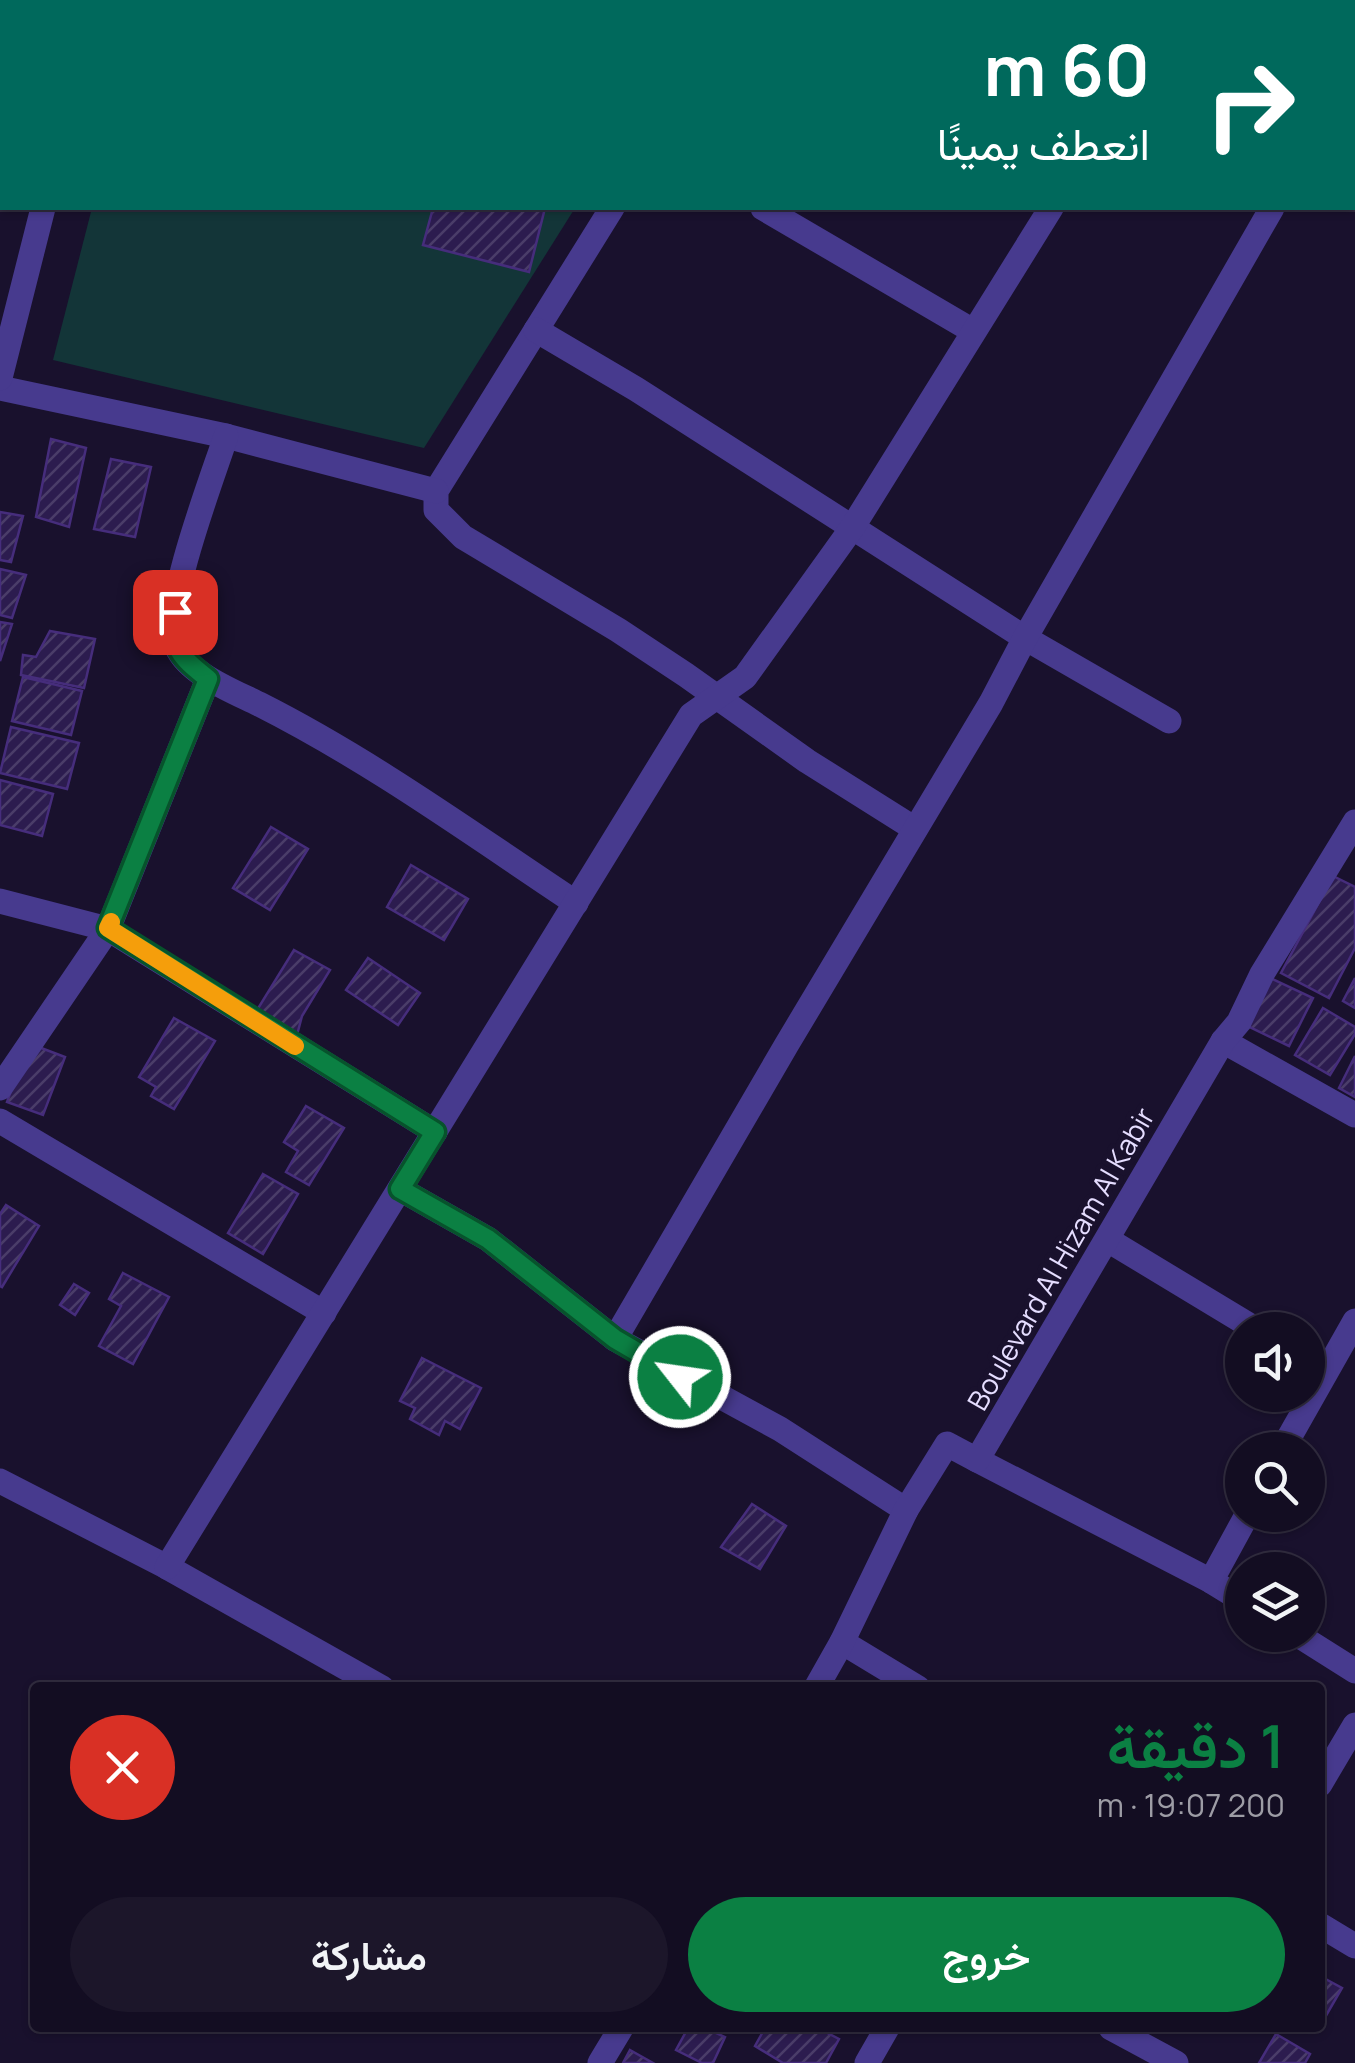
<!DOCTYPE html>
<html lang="ar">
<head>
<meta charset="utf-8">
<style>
  body { margin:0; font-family:Manrope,Vazirmatn,sans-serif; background:#1c162a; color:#f1f3f6; direction:rtl; height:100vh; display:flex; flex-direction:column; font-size:38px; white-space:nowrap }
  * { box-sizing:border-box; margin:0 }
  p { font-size:32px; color:#9d9ca5 }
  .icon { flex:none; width:55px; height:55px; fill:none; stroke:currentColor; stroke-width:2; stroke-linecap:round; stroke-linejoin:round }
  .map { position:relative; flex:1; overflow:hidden; direction:ltr }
  .sheet { position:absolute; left:30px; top:1682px; width:1295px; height:350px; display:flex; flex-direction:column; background:#130d22; border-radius:10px; box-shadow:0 2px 8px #0004,0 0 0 2px #322d40; direction:rtl }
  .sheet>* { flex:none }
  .top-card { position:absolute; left:0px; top:0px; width:1355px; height:210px; box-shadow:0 2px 8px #0004,0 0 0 2px #322d40; direction:rtl; background:#00695c; color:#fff; overflow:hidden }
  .tools { position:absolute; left:1225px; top:1312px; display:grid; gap:20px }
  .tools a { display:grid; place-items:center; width:100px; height:100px; border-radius:50%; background:#130d22; box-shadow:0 2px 8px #0004,0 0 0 2px #322d40; font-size:50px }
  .pin { position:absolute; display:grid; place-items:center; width:85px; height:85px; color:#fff; margin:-42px; border-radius:20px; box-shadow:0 5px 15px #0006 }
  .me { position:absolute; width:110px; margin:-55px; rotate:300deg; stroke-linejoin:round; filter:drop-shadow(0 0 8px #0008) }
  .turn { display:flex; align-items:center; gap:35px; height:210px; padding:0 40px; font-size:45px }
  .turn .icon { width:130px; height:130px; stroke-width:2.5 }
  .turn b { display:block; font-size:70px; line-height:85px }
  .round { display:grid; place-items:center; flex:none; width:105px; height:105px; border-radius:52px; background:#1c162a }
  .headline { display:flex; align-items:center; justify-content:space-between; height:170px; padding:0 40px }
  h1 { font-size:60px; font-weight:600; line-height:75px; color:#0b8043 }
  .cta { display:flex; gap:20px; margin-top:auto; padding:20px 40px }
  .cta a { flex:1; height:115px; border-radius:60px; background:#0b8043; color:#fff; font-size:40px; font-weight:600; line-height:115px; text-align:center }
  .cta a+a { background:#1c162a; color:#f1f3f6 }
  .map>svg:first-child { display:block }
  .garden { fill:#133538 }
  .building { fill:url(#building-hatch); stroke:#462d7c; stroke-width:2.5 }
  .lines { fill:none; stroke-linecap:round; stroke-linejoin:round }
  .minor { stroke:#473a8e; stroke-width:25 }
  .tertiary { stroke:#473a8e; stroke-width:25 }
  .route-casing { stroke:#07532c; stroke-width:25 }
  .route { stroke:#0b8043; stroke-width:18 }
  .slow { stroke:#f59e0b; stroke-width:18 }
  .labels { text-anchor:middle; stroke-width:10; stroke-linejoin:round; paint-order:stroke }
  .street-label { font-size:28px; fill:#e5ddff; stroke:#19112d }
</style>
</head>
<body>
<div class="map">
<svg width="1355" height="2063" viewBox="0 0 1355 2063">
  <defs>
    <pattern id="building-hatch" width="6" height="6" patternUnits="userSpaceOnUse" patternTransform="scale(2.5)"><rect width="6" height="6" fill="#2c1c4f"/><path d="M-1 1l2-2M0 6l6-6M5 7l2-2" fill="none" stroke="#4a3d69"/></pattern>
  </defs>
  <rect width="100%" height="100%" fill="#19112d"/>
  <g class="garden">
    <polygon points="144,0 706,0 704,2 144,2"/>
    <polygon points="92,208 575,208 424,448 53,360"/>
  </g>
  <g class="building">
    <polygon points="485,0 598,0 597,2 484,2"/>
    <polygon points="433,208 545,208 529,272 423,245"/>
    <polygon points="51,439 86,448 69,527 36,517"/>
    <polygon points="111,459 151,467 135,537 94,529"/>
    <polygon points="0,512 23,516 11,562 0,560"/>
    <polygon points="0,569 26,575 12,618 0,615"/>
    <polygon points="0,622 12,624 0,661"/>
    <polygon points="50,631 95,639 84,688 21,675 23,655 36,657"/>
    <polygon points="23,677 82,691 71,735 12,721"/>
    <polygon points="11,727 79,743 67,789 0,773"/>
    <polygon points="0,780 53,794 42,836 0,825"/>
    <polygon points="271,827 308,849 270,910 233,888"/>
    <polygon points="411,865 468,899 444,940 387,907"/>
    <polygon points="1333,876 1355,887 1355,948 1329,998 1281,973"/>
    <polygon points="294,950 330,970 302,1016 297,1035 257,1010"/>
    <polygon points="368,958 420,993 398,1025 346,990"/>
    <polygon points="1262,974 1313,998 1289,1046 1239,1022"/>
    <polygon points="1355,978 1355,1008 1343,1001"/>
    <polygon points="1323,1008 1355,1027 1355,1034 1330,1075 1295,1055"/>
    <polygon points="174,1018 215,1041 174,1109 151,1096 156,1087 139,1077"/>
    <polygon points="28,1043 65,1057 43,1115 7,1102"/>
    <polygon points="1355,1056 1355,1097 1339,1088"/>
    <polygon points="306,1106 344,1128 309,1185 286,1172 298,1151 284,1142"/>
    <polygon points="263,1174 298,1194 263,1254 228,1233"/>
    <polygon points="6,1205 39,1226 2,1287 0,1286 0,1214"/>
    <polygon points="123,1273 169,1297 133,1364 99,1346 121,1306 109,1299"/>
    <polygon points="74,1284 89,1293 75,1315 60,1305"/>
    <polygon points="422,1358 481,1388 460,1429 445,1421 439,1435 410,1419 415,1408 400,1401"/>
    <polygon points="752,1504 786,1526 760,1569 721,1547"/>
    <polygon points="1320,1976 1342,1988 1320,2026"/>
    <polygon points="688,2028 705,2028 725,2037 713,2063 702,2063 676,2050"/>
    <polygon points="765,2028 818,2028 839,2039 826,2063 783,2063 755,2046"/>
    <polygon points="1276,2034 1310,2054 1305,2063 1259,2063"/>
    <polygon points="630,2050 653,2063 623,2063"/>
  </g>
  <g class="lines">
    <g class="minor">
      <polyline points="906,0 910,2"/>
      <polyline points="739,2 741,0"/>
      <polyline points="1178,2 1180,0"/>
      <polyline points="1352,69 1355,65"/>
      <polyline points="612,208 436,491 436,510 463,537 618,630 686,675 807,761 915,829"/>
      <polyline points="763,208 973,331"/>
      <polyline points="536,330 636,389 1025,638 1169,721"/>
      <polyline points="0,388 226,436 436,491"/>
      <path d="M 226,436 C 212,479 164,603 175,642 C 183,672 233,691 259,704 C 370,760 472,834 576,903"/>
      <polyline points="0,901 108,929 435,1132"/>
      <polyline points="1223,1041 1355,1115"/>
      <polyline points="0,1088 108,929 208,679"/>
      <polyline points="0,1121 324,1313"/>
      <polyline points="400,1189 488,1239 615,1339"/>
      <polyline points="1108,1240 1257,1330"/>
      <polyline points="1282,1450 1355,1321"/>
      <polyline points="977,1460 1211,1581 1242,1600"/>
      <polyline points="0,1481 167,1567 382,1688"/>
      <polyline points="906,1510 780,1429 615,1339 787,1044 991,703 1025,638 1272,208"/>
      <polyline points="167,1567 691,715 745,677 852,528 1051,208"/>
      <polyline points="1211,1581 1247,1515"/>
      <polyline points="1298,1635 1355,1671"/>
      <polyline points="842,1642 918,1688"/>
      <polyline points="1320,1784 1355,1725"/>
      <polyline points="1320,1925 1355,1946"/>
      <polyline points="1111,2028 1176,2063"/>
      <polyline points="867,2063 887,2028"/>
    </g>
    <g class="tertiary">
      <polyline points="94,2 95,0"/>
      <polyline points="0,378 43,208"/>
      <polyline points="816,1688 842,1642 906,1510 947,1444 977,1460 1223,1041 1239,1022 1262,974 1355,822"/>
      <polyline points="600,2063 621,2028"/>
    </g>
  </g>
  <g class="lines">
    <g class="route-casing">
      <path id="route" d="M 175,612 C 171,650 181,657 208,679 L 108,928 L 435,1132 L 400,1189 L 488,1239 L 615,1339 L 680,1377"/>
    </g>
    <use href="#route" class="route"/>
    <polyline class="slow" points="111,922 108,928 295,1046"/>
  </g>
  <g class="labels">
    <g class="street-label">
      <text transform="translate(1061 1259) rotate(-60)" y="10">Boulevard Al Hizam Al Kabir</text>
    </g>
  </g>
</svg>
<div class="tools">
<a><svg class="icon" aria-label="sound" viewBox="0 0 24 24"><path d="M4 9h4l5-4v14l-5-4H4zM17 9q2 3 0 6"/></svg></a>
<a><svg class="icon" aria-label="search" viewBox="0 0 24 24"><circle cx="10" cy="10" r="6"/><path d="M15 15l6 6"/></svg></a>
<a><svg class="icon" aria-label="layers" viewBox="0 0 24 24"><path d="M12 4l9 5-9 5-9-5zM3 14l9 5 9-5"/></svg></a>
</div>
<div class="pin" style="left:175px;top:612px;background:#d93025"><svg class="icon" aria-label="arrive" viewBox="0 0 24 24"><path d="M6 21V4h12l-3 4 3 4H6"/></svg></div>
<svg class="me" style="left:680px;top:1377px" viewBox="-20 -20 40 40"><circle r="17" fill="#0b8043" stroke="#fff" stroke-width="3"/><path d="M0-11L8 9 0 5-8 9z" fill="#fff"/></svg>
<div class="top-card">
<div class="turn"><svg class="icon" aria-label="right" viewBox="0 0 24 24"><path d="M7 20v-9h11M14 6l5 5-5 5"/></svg><div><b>60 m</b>انعطف يمينًا</div></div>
</div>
<section class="sheet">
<div class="headline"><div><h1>1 دقيقة</h1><p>200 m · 19:07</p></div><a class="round" style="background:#d93025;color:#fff"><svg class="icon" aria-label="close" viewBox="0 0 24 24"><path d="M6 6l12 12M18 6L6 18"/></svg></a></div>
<div class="cta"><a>خروج</a><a>مشاركة</a></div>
</section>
</div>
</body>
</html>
